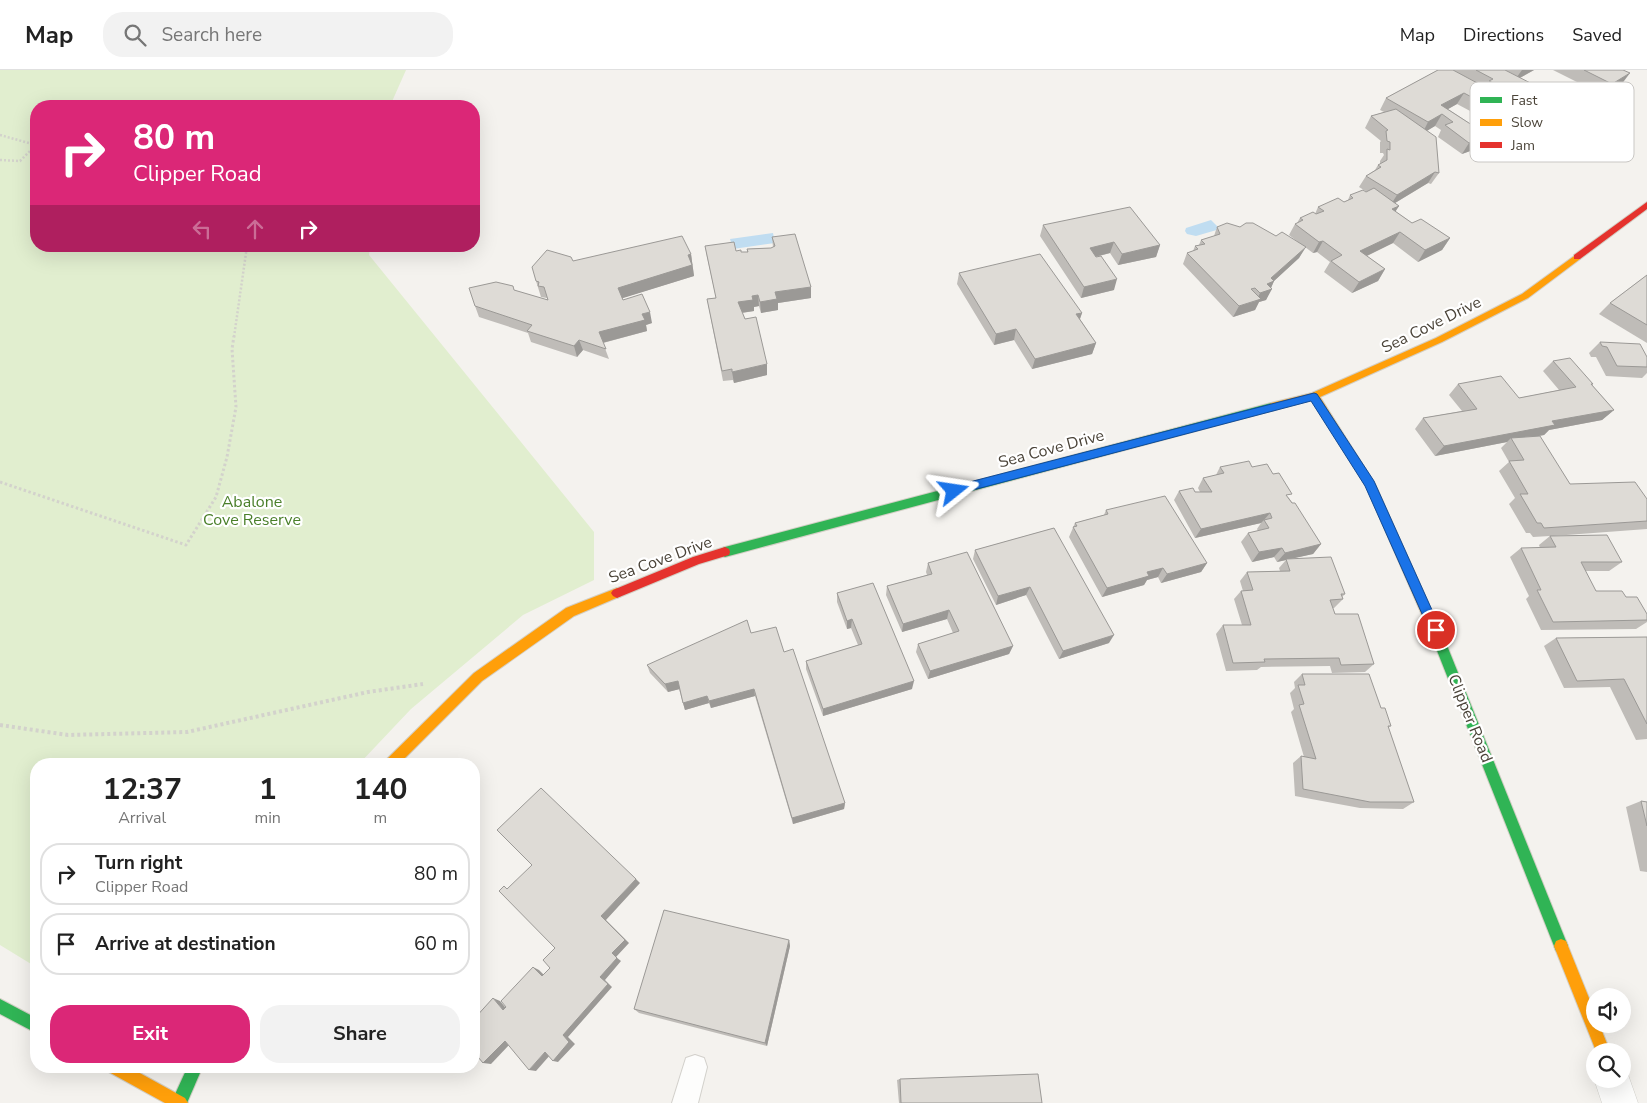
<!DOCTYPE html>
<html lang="en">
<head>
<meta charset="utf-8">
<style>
  body { margin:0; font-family:"Nunito Sans",sans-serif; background:#f2f2f2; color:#222; height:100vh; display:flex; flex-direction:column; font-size:19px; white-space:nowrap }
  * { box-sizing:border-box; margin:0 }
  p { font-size:16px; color:#767676 }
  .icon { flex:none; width:28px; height:28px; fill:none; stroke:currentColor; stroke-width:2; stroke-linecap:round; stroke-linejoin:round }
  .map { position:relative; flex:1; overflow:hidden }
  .details { position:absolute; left:30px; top:688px; width:450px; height:315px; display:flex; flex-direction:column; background:#fff; border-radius:20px; box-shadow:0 5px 20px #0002 }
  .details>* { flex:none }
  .guide { position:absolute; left:30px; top:30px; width:450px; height:152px; border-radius:20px; box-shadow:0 5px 20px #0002; background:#db2777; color:#fff; overflow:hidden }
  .fabs { position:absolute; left:1586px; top:918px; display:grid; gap:10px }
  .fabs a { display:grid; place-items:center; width:45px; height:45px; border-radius:50%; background:#fff; box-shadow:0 5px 20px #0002; font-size:25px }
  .pin { position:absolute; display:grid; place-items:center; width:42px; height:42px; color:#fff; margin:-21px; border:2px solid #fff; border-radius:50%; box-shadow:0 1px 5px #0007 }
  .me { position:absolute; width:55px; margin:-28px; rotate:75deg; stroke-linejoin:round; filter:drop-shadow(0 0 4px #0008) }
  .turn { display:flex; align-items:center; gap:18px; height:105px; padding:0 20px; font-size:22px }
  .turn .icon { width:65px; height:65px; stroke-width:2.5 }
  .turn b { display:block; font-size:35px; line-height:42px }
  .lanes { display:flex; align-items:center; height:48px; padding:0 20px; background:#0003; justify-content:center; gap:25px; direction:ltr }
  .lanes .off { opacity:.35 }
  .eta { display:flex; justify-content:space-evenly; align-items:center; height:85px; text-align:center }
  .eta b { font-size:30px; font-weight:700; line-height:35px }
  .primary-button { display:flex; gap:10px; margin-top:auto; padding:10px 20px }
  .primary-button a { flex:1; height:58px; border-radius:20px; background:#db2777; color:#fff; font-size:20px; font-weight:700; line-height:58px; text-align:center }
  .primary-button a+a { background:#f2f2f2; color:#222 }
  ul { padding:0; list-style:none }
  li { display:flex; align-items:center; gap:15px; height:62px; margin:0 10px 8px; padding:0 10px; border:2px solid #e0e0e0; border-radius:20px }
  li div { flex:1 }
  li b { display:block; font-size:19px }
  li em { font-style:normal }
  header { display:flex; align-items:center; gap:30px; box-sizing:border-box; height:70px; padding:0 25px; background:#fff; border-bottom:1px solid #e0e0e0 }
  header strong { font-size:24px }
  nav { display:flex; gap:28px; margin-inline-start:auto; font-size:18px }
  .search { width:350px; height:45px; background:#f2f2f2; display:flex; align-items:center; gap:12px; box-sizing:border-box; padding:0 18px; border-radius:20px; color:#767676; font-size:19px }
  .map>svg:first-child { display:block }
  .green { fill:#e1eecf }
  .water { fill:#c0ddf1 }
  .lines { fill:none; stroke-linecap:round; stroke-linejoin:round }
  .lane-casing { stroke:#d2d0cb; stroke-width:2 }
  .street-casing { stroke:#d2d0cb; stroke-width:1 }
  .fast-casing { stroke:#d3cfc5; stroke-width:2 }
  .slow-casing { stroke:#d3cfc5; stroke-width:2 }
  .jam-casing { stroke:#d3cfc5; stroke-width:2 }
  .path-far2 { stroke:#d3d2cc; stroke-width:2.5; stroke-dasharray:2 2; stroke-linecap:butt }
  .path-far1 { stroke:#d3d2cc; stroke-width:3; stroke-dasharray:2.5 2.5; stroke-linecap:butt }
  .path { stroke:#d3d2cc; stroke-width:4; stroke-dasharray:3 3; stroke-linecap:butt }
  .lane { fill:#fdfdfc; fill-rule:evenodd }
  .street { fill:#fdfdfc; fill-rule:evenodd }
  .fast { fill:#30b455; fill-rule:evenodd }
  .slow { fill:#ff9f0a; fill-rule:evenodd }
  .jam { fill:#e5322d; fill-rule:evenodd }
  .wall { fill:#bfbcb8 }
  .shaded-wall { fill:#9b9996 }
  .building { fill:#dedbd6; stroke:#9b9996 }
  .route { fill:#1a73e8; stroke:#114b97 }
  .labels { text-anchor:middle; stroke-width:4.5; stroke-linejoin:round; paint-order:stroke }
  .street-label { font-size:16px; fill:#4b4439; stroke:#fff }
  .park-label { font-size:16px; fill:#4a7f2a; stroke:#fff }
  .key { fill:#fff; stroke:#c9c7c4; stroke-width:1 }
  .key-label { font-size:14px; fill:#4b4439 }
</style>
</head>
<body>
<header>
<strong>Map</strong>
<div class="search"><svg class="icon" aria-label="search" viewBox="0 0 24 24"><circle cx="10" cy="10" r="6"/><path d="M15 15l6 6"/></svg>Search here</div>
<nav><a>Map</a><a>Directions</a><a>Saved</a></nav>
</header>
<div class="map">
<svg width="1647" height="1033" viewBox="0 0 1647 1033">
  <rect width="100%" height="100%" fill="#f4f2ee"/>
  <polygon class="green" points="0,0 406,0 390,36 36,36 36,176 370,176 369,185 594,462 594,510 523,545 411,639 359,694 36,694 36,897 0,875"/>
  <g class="water">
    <polygon points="1211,150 1220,159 1196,166 1187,164 1185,161 1186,158"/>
    <polygon points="773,163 775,173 733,179 730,169"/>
  </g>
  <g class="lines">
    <g class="lane-casing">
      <polygon id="lane" points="695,985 704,988 707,997 698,1033 672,1033 686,988"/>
    </g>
    <g class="street-casing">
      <polygon id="street" points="1622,995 1625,996 1638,1033 1602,1033 1594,1009 1595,1006 1595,1009 1622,1009"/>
    </g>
    <g class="fast-casing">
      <g id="fast">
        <polygon points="1271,333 1275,334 1276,337 1275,340 725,487 721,485 720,482 721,479 725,477"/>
        <polygon points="1438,563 1442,564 1444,568 1568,876 1566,881 1561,883 1556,881 1554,876 1432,568 1434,564"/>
        <polygon points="0,929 36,948 36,963 0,944"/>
        <polygon points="188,996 203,996 187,1033 171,1033"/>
      </g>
    </g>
    <g class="slow-casing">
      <g id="slow">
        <polygon points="1577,184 1580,185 1580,189 1528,228 1442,272 1320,327 1375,414 1444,568 1442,572 1438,573 1434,572 1432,568 1366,416 1312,330 1271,341 1266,337 1271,333 1312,323 1436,268 1522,224"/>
        <polygon points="617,518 621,520 623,523 621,526 574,546 482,611 399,694 384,694 386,690 474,603 566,538"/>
        <polygon points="1561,869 1566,871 1595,943 1595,954 1599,954 1610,981 1596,981 1554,876 1556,871"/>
        <polygon points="105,996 127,996 185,1028 188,1033 165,1033 107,1001"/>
      </g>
    </g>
    <g class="jam-casing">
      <g id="jam">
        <polygon points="1647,132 1647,139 1580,189 1574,189 1574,185"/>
        <polygon points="725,477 729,479 730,482 729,485 699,494 617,528 613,526 611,523 613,520 693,487"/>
      </g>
    </g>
    <g class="path-far2">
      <polyline points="0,65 36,75"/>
      <polyline points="0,90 20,91 36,75"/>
      <polyline points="234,267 247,176"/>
    </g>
    <polyline class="path-far1" points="0,412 186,475 216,427 227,387 236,337 232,279 234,266"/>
    <polyline class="path" points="0,655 68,665 187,662 368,622 423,614"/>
    <use href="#lane" class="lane"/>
    <use href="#street" class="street"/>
    <use href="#fast" class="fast"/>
    <use href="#slow" class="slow"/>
    <use href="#jam" class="jam"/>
  </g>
  <g class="wall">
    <polygon points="1438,0 1534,0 1520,8 1538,32 1520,43 1491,27 1487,33 1472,42 1457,34 1448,39 1489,66 1481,77 1462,84 1438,67 1441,60 1435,56 1427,60 1439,103 1431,114 1428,113 1395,133 1399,136 1395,141 1412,153 1450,168 1442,180 1418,192 1393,173 1367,186 1385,199 1378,211 1352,223 1324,202 1330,192 1317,182 1313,183 1305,177 1299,188 1274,211 1266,230 1259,232 1255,240 1233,247 1183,194 1187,183 1193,181 1195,176 1199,175 1201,170 1214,166 1217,157 1240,157 1298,172 1289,165 1295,154 1297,153 1300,148 1315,144 1318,137 1344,132 1348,130 1350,125 1367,122 1359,117 1366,106 1375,100 1378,95 1380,94 1380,91 1384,85 1383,83 1380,83 1380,72 1381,71 1365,58 1371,46 1384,42 1380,40 1386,28"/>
    <polygon points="1553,0 1623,0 1621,15 1603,25"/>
    <polygon points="1043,155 1160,175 1156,187 1118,195 1110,183 1096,187 1114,220 1081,228 1040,166"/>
    <polygon points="772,167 811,217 811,228 778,233 778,240 761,243 759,236 754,237 754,241 742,243 767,294 767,305 734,313 733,310 723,311 707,229 716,228 707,187 705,176 736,181 741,182 747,182 747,179 771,178 773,177"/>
    <polygon points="691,184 694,206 622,228 623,230 652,253 646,255 647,261 603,273 609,289 583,280 577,287 531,272 528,263 479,247 475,236 515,221 548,230 547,228 541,227 536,211"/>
    <polygon points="959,203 1082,243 1080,249 1096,273 1092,284 1032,299 1014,270 994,275 957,214"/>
    <polygon points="1647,205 1647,273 1599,244 1610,233"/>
    <polygon points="1600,272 1647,287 1647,303 1642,308 1606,306 1596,287 1591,287 1589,283"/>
    <polygon points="1553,291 1593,314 1592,315 1614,340 1602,350 1549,360 1544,365 1538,366 1570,414 1647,429 1647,459 1553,466 1622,492 1609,501 1585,501 1596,521 1626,527 1647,544 1647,552 1636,559 1541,560 1526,529 1529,526 1510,487 1521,478 1540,478 1539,475 1550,466 1533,467 1530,463 1526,463 1509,434 1515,428 1499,401 1509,392 1501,378 1507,372 1435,386 1415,359 1423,348 1462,341 1449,325 1458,314 1519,328 1559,320 1543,301"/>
    <polygon points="1220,397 1252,397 1289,428 1321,474 1313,484 1289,489 1345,524 1342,527 1343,529 1334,538 1333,538 1335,544 1374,594 1365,602 1332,603 1330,596 1261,597 1257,600 1226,601 1216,564 1223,555 1242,555 1234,529 1241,521 1243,521 1240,511 1247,502 1280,501 1279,498 1286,490 1277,492 1274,487 1252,492 1241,472 1248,463 1258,461 1257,459 1261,453 1195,468 1174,430 1179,421 1200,422 1198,418 1203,408 1216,405"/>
    <polygon points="1106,440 1207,493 1201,502 1161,513 1158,507 1147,510 1144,515 1102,527 1069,467 1075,453 1104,445"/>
    <polygon points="1054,458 1109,573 1059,589 1026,525 996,535 973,489 975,480"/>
    <polygon points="928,493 1013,576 1009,584 928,609 916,582 918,574 953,563 947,549 902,562 886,525 887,516 927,505 926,502"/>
    <polygon points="837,523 912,619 823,646 806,599 806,591 858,575 851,558 847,559 837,532"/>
    <polygon points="751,563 784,582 845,733 844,739 793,754 755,626 711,638 709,633 685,640 679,619 668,622 650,603 647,595"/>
    <polygon points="1647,567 1647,669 1636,670 1610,617 1564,618 1544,576 1556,568"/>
    <polygon points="1302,604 1381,638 1391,656 1388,658 1414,732 1403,739 1360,738 1295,726 1293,693 1301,686 1304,687 1291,642 1294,639 1290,623 1295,618 1294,612"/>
    <polygon points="1641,731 1647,732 1647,802 1640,801 1626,737"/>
    <polygon points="789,870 790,876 767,976 639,943 634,939"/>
    <polygon points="900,1009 1042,1033 899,1033 897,1010"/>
  </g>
  <g class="shaded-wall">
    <polygon points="1522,0 1534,0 1514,11"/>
    <polygon points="1630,3 1621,15 1603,25 1612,14"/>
    <polygon points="1546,21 1538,32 1520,43 1528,31"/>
    <polygon points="1494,22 1487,33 1472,42 1479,31"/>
    <polygon points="1464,23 1457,34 1434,47 1441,35"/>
    <polygon points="1442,44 1435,56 1422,64 1428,52"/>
    <polygon points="1489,66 1481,77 1462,84 1469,73"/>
    <polygon points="1435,102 1428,113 1390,136 1397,125"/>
    <polygon points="1399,136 1392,147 1392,139"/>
    <polygon points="1400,162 1393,173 1354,192 1360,181"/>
    <polygon points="1450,168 1442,180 1418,192 1425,180"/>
    <polygon points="1323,171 1317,182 1313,183 1319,172"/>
    <polygon points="1114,172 1110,183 1086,189 1090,178"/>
    <polygon points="1160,175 1156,187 1118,195 1122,184"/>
    <polygon points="1306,177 1299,188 1274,211 1270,220 1272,219 1266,230 1259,232 1255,240 1233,247 1239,236 1256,231 1260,223 1271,208"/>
    <polygon points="691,184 694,206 620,229 618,218 688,185"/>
    <polygon points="1385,199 1378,211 1352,223 1359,212"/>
    <polygon points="1117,209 1114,220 1081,228 1084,217"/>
    <polygon points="811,217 811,228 778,233 778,240 761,243 760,232 775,222"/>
    <polygon points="758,225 759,236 754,237 754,241 740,243 738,232 752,226"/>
    <polygon points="650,242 652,253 646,255 647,261 602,273 599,262 642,244"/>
    <polygon points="1082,243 1078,254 1076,244"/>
    <polygon points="1016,259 1014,270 994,275 996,264"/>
    <polygon points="579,270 583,280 577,287 574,276"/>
    <polygon points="1096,273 1092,284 1032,299 1035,289"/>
    <polygon points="767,294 767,305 734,313 732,302"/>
    <polygon points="1614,340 1602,350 1549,360 1544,365 1513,371 1511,368 1507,372 1435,386 1444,376 1552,351"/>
    <polygon points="1270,443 1264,450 1261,453 1195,468 1201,459"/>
    <polygon points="1321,474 1313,484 1277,492 1285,483"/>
    <polygon points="1282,478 1274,487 1252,492 1259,482"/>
    <polygon points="1207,493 1201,502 1161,513 1167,504"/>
    <polygon points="1163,498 1158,507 1147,510 1144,515 1102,527 1107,518 1147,502"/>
    <polygon points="1030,517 1026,525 996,535 998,526"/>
    <polygon points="949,540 947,549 902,562 903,554"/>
    <polygon points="852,549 851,558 847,559 847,551"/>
    <polygon points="1114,565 1109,573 1059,589 1063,581"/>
    <polygon points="1013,576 1009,584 928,609 930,601"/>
    <polygon points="678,611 680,619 668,622 665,614"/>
    <polygon points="914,611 912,619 823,646 823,639"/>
    <polygon points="754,619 755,626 711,638 709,631"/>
    <polygon points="707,626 709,633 685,640 683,633"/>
    <polygon points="845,733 844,739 793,754 792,748"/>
    <polygon points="636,809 640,813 606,850 629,873 616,887 621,891 605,910 612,917 568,967 575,974 558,992 553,991 563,965 600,907 601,846"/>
    <polygon points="789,870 790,876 767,976 765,973"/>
    <polygon points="533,897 539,900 548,909 542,906"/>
    <polygon points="493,928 500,931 510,943 503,940"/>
    <polygon points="505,971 511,973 491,994 483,993"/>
    <polygon points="545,982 551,984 536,1001 529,1000"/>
  </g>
  <g class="building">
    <polygon points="1438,0 1453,0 1494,22 1479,31 1464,23 1441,35 1489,66 1469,73 1445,55 1453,52 1442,44 1428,52 1386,28"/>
    <polygon points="1476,0 1505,0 1546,21 1528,31 1489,11 1493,9"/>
    <polygon points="1584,0 1623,0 1630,3 1612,14"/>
    <polygon points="1396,39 1436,67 1439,103 1435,102 1397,125 1366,106 1381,97 1378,95 1387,90 1387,79 1390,80 1390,72 1387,71 1386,61 1388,60 1371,46"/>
    <polygon points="1374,118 1399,136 1392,139 1412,153 1421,149 1450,168 1425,180 1400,162 1360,181 1385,199 1359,212 1331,191 1342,185 1323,171 1319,172 1295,154 1303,150 1300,148 1313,142 1316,144 1324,141 1318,137 1338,128 1344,132 1353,128 1350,125 1363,120 1366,122"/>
    <polygon points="1130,137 1160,175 1122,184 1114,172 1090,178 1096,187 1101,186 1117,209 1084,217 1043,155"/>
    <polygon points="1227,153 1240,157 1246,153 1253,153 1276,166 1282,162 1306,177 1271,208 1274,211 1267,214 1272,219 1260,223 1255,218 1251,219 1261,229 1239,236 1187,183 1198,179 1195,176 1205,174 1201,170 1220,164 1217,157"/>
    <polygon points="795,164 811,217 775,222 777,229 760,232 758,225 752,226 753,230 738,232 745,249 756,247 767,294 732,302 732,299 722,301 707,229 716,228 705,176 734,172 736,181 741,180 741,182 748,182 747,179 771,178 775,176 772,167"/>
    <polygon points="682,166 691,184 688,185 692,195 618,218 623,230 642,224 650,242 642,244 645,250 599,262 606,279 579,270 574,276 527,261 532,255 475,236 469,218 496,212 513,216 514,220 548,230 544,217 538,216 539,212 536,211 532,197 547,180 571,187 573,191"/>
    <polygon points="1040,184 1082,243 1076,244 1096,273 1035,289 1016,259 996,264 959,203"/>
    <polygon points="1647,205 1647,255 1610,233"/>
    <polygon points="1600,272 1640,274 1647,287 1647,297 1617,296 1607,277 1602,276"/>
    <polygon points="1570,288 1593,314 1591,314 1614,340 1552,351 1555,355 1444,376 1423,348 1477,339 1458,314 1501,306 1519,328 1576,317 1553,291"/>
    <polygon points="1540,366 1570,414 1635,412 1647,429 1647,451 1544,458 1541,453 1537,453 1520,424 1528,424 1509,391 1524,390 1511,368"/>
    <polygon points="1249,391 1252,397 1267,394 1273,404 1279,403 1292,424 1286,425 1292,433 1295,433 1321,474 1285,483 1282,478 1259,482 1248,463 1269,458 1264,450 1272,448 1270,443 1201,459 1179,421 1193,418 1195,422 1212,422 1203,408 1224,403 1220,397"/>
    <polygon points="1165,426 1207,493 1167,504 1163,498 1147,502 1149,506 1107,518 1073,457 1077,456 1075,453 1108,444 1106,440"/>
    <polygon points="1054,458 1114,565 1063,581 1030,517 998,526 975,480"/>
    <polygon points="1607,465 1622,492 1581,492 1596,521 1622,521 1626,527 1637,527 1647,544 1647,550 1553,552 1537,520 1541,520 1521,478 1556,477 1550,466"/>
    <polygon points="967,482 1013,576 930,601 918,574 959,561 949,540 903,554 887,516 932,504 928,493"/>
    <polygon points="1331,487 1345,524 1341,524 1343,529 1330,530 1335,544 1358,544 1374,594 1341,595 1339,588 1264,589 1265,592 1233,593 1223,555 1251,555 1241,521 1253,520 1247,502 1290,501 1286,489"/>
    <polygon points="873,513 914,611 823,639 806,591 862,574 852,549 847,551 837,523"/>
    <polygon points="747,550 751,563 776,557 784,582 793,579 845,733 792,748 754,619 709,631 707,626 683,633 678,611 665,614 647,595"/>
    <polygon points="1647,567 1647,654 1624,609 1577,611 1556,568"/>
    <polygon points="1302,604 1369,604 1381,638 1385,638 1391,656 1388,656 1414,732 1370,732 1303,719 1301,686 1316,689 1299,635 1304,634 1298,615 1305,615"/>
    <polygon points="541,718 636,809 601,846 625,870 612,883 617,888 600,907 608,914 563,965 569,972 553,991 545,982 529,1000 505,971 483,993 474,982 474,949 493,928 503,940 506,937 501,931 533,897 542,906 550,898 543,890 555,878 499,821 504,816 507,819 532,795 497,760"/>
    <polygon points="1641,731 1647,732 1647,756"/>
    <polygon points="664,840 789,870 765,973 634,939"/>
    <polygon points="1038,1004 1042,1033 901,1033 900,1009"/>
  </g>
  <polygon class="route" points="1314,323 1317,324 1374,411 1441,560 1440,564 1431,564 1365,416 1311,331 954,425 949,421 954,416"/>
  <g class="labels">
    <g class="street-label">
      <text transform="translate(1431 254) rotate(-26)" y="6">Sea Cove Drive</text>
      <text transform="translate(1051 378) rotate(-15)" y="6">Sea Cove Drive</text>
      <text transform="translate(660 489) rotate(-20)" y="6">Sea Cove Drive</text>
      <text transform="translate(1471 648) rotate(68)" y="6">Clipper Road</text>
    </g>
    <g class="park-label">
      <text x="252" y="437">Abalone<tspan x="252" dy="18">Cove Reserve</tspan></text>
    </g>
  </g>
  <rect x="1470" y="12" width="164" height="80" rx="8" class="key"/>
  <rect x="1480" y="27" width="22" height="6" fill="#30b455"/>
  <rect x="1480" y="49" width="22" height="7" fill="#ff9f0a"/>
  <rect x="1480" y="72" width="22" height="6" fill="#e5322d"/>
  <g class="key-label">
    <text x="1511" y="35">Fast</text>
    <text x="1511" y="57">Slow</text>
    <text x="1511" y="80">Jam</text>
  </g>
</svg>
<div class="fabs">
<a><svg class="icon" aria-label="sound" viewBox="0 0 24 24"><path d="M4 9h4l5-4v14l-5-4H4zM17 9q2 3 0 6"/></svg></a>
<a><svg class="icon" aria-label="search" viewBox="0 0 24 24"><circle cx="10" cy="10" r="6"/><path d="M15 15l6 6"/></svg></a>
</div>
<div class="pin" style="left:1436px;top:560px;background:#d93025"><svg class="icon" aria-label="arrive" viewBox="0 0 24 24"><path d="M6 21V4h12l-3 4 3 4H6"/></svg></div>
<svg class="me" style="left:954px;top:421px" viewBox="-20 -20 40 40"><path d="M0-17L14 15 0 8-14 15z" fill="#1a73e8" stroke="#fff" stroke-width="4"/></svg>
<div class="guide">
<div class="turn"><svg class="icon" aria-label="right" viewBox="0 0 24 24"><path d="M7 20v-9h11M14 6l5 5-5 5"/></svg><div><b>80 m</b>Clipper Road</div></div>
<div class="lanes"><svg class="icon off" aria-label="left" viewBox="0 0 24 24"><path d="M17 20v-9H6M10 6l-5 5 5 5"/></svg><svg class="icon off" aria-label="ahead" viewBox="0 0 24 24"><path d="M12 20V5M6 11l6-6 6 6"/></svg><svg class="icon" aria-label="right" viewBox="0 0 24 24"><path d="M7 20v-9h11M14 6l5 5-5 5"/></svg></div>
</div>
<section class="details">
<div class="eta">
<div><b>12:37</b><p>Arrival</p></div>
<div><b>1</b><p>min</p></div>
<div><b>140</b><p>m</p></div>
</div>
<ul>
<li><svg class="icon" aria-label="right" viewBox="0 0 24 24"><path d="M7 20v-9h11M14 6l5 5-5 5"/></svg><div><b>Turn right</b><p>Clipper Road</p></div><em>80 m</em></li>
<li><svg class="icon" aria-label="arrive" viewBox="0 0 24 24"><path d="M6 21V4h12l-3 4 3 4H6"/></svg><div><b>Arrive at destination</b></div><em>60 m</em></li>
</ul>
<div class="primary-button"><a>Exit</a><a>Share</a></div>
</section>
</div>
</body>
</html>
